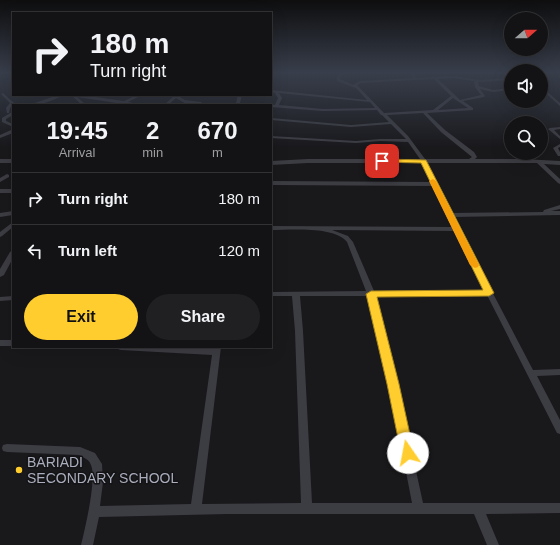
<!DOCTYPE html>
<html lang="en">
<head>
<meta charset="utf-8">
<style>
  body { margin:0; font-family:Arial,sans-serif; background:#202022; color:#f1f3f6; height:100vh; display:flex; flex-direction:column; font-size:15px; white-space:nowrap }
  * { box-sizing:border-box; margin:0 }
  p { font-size:13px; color:#9d9ea0 }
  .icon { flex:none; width:22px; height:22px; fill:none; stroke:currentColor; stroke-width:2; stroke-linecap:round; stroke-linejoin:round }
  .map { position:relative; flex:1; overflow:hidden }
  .side { position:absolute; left:12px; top:104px; width:260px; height:244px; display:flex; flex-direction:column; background:#131315; border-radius:0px; box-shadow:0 4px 16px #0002,0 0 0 1px #323234 }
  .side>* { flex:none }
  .hud { position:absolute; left:12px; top:12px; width:260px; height:84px; border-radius:0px; box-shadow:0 4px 16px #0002,0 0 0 1px #323234; background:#131315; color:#f1f3f6; overflow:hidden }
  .needle { width:26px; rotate:70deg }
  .fabs { position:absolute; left:504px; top:12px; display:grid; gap:8px }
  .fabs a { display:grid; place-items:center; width:44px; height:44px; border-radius:50%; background:#131315; box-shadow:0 4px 16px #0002,0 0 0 1px #323234; font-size:20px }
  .pin { position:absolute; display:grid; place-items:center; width:34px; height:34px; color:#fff; margin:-17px; border-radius:8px; box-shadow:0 2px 6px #0006 }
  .me { position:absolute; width:44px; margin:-22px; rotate:348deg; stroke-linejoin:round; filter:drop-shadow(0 0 3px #0008) }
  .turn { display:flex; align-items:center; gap:14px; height:84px; padding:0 12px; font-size:18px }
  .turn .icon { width:52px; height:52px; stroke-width:2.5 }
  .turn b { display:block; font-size:28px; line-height:34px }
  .eta { display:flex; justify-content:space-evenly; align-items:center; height:68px; text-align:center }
  .eta b { font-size:24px; font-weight:700; line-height:28px }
  .action { display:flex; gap:8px; margin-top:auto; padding:8px 12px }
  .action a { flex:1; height:46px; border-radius:24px; background:#ffcd2d; color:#111; font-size:16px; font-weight:700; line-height:46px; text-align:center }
  .action a+a { background:#202022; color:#f1f3f6 }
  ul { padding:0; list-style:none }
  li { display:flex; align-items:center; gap:12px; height:52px; padding:0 12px; border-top:1px solid #323234 }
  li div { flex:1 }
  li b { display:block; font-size:15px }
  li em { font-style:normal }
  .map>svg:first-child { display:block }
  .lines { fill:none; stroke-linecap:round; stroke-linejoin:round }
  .minor { fill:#3c3c43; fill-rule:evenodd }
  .route { fill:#ffcd2d; stroke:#a6851d }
  .slow { fill:#f59e0b }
  .poi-dot { fill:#ffcd2d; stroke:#141417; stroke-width:1.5 }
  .labels { text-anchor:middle; stroke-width:3; stroke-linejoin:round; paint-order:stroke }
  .near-poi-label { font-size:14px; fill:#aaaebc; stroke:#141417; text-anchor:start }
</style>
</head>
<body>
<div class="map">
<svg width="560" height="545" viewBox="0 0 560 545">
  <rect width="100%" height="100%" fill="#19191c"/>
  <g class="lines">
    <g class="minor">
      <path d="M 343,72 L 347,72 L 340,77 L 340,79 L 353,85 L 360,81 L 413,78 L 409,72 L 413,72 L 416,78 L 453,76 L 480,80 L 511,78 L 511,80 L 478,82 L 479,86 L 493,90 L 511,88 L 511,90 L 493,92 L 480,89 L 485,96 L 484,97 L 463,101 L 473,108 L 473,110 L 427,113 L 445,130 L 474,152 L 477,157 L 475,159 L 523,159 L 560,161 L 560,165 L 544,164 L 560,179 L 560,184 L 558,183 L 537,163 L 427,163 L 451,213 L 543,212 L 544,210 L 560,205 L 560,209 L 551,211 L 560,211 L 560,215 L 453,217 L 533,370 L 560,369 L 560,375 L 537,376 L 560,420 L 560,434 L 557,433 L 487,295 L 375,296 L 397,384 L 423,503 L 560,503 L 560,513 L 486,514 L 499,545 L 487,545 L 474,514 L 227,514 L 99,517 L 93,545 L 81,545 C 85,529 97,478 91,465 C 89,459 84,458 79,455 L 7,452 L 3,451 L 2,448 L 3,445 L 7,444 L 80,447 L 95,453 L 102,464 L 103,482 L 100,506 L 191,504 L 212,355 L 121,350 L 118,349 L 117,347 L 179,347 L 213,349 L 213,347 L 221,347 L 202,504 L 301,503 L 295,331 L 292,296 L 271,296 L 271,292 L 366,291 L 347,242 C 334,226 290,230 271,230 L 271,226 L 452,227 L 433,186 L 271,185 L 271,181 L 431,182 L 422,163 L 308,163 L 271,165 L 271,161 L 308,159 L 420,159 L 408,142 L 380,141 L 356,143 L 271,138 L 271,136 L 356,141 L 380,139 L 406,139 L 391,124 L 351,127 L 271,120 L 271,118 L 351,125 L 389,122 L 382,115 L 381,115 L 377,110 L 323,111 L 271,107 L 270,105 L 275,105 L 278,98 L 275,93 L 271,92 L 271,90 L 367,100 L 356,88 L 337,81 L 337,76 ZM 453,78 L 474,81 L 475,87 L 481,95 L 460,100 L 456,96 L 438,79 ZM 434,79 L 451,96 L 433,110 L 384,113 L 357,85 L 361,83 ZM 279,93 L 370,102 L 375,108 L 323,109 L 279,105 L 282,98 ZM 453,98 L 468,108 L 438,110 ZM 423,113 L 441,132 L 472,157 L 469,159 L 425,159 L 408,136 L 387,115 ZM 332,230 L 454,231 L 484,291 L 374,291 L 353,242 L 348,236 ZM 300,296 L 368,296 L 389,384 L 412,503 L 312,503 L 303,331 Z"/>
      <polygon points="545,72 551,72 541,75 541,73"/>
      <polygon points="541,86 560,103 560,106 541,89"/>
      <polygon points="3,93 14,103 10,108 9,113 7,113 6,108 10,103 1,94"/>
      <path d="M 58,95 L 63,95 C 53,101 41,105 29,105 Z"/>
      <polygon points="71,95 81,95 124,101 137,95 142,95 128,102 143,105 123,104 77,97 86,105 82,105"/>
      <polygon points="175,95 179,95 178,96 185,100 201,102 203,104 236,103 238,95 242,95 240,103 261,104 263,105 194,105 198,104 190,103 191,104 188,105 176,98 168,105 164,105"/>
      <polygon points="12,112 13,112 13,115 6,119 6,121 13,124 13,127 2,122 2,118"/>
      <polygon points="560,127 560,129 554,130 560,136 560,139 548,129 550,128"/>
      <polygon points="11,130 13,130 13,133 0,138 0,135"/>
      <polygon points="560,144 560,147 558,148 560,152 560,156 558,156 553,148"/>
      <rect x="0" y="159" width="13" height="4"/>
      <polygon points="7,174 9,175 9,177 0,182 0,178"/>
      <rect x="0" y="189" width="13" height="4"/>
      <polygon points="13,211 13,215 0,217 0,213"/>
      <polygon points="13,222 13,227 2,236 0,237 0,232"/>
      <polygon points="13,250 13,258 4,275 0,277 0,269 10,252"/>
      <polygon points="13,296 13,300 0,301 0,297"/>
      <rect x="0" y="340" width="13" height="6"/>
    </g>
  </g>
  <linearGradient id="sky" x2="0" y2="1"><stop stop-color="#0e0e0f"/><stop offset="0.49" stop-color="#383e4b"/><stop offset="1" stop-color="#383e4b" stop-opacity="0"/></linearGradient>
  <rect width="560" height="148" fill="url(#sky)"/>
  <polygon class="route" points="382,159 426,160 494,293 489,296 377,297 399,384 414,453 412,457 408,459 403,457 401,453 387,384 366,294 371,291 483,290 421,163 380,162 380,160"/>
  <polygon class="slow" points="433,179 436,181 479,265 478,267 475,268 470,265 429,181"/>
  <circle class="poi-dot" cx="19" cy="470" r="4"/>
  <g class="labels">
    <g class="near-poi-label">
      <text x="27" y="467">BARIADI<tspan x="27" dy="16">SECONDARY SCHOOL</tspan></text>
    </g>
  </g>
</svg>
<div class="fabs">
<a><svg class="needle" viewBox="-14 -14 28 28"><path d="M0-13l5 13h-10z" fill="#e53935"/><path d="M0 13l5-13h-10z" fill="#9d9ea0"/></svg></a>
<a><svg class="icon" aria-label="sound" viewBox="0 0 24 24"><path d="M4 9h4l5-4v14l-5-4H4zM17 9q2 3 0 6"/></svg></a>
<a><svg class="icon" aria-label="search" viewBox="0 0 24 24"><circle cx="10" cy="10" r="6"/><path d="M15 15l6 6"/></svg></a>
</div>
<div class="pin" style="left:382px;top:161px;background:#d93025"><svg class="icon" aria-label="arrive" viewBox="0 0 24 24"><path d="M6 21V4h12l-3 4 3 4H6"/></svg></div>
<svg class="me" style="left:408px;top:453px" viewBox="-20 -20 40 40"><circle r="19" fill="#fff"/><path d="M0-13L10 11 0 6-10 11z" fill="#ffcd2d"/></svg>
<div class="hud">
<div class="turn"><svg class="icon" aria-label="right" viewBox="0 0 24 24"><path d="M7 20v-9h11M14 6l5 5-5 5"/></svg><div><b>180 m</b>Turn right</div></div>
</div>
<section class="side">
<div class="eta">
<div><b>19:45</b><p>Arrival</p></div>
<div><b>2</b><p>min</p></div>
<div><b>670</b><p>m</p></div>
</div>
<ul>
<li><svg class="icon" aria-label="right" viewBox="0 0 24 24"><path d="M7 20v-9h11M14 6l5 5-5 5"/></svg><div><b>Turn right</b></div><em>180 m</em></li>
<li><svg class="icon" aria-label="left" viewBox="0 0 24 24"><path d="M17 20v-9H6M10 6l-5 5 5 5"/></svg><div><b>Turn left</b></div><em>120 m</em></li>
</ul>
<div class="action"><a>Exit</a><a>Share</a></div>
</section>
</div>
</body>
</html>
